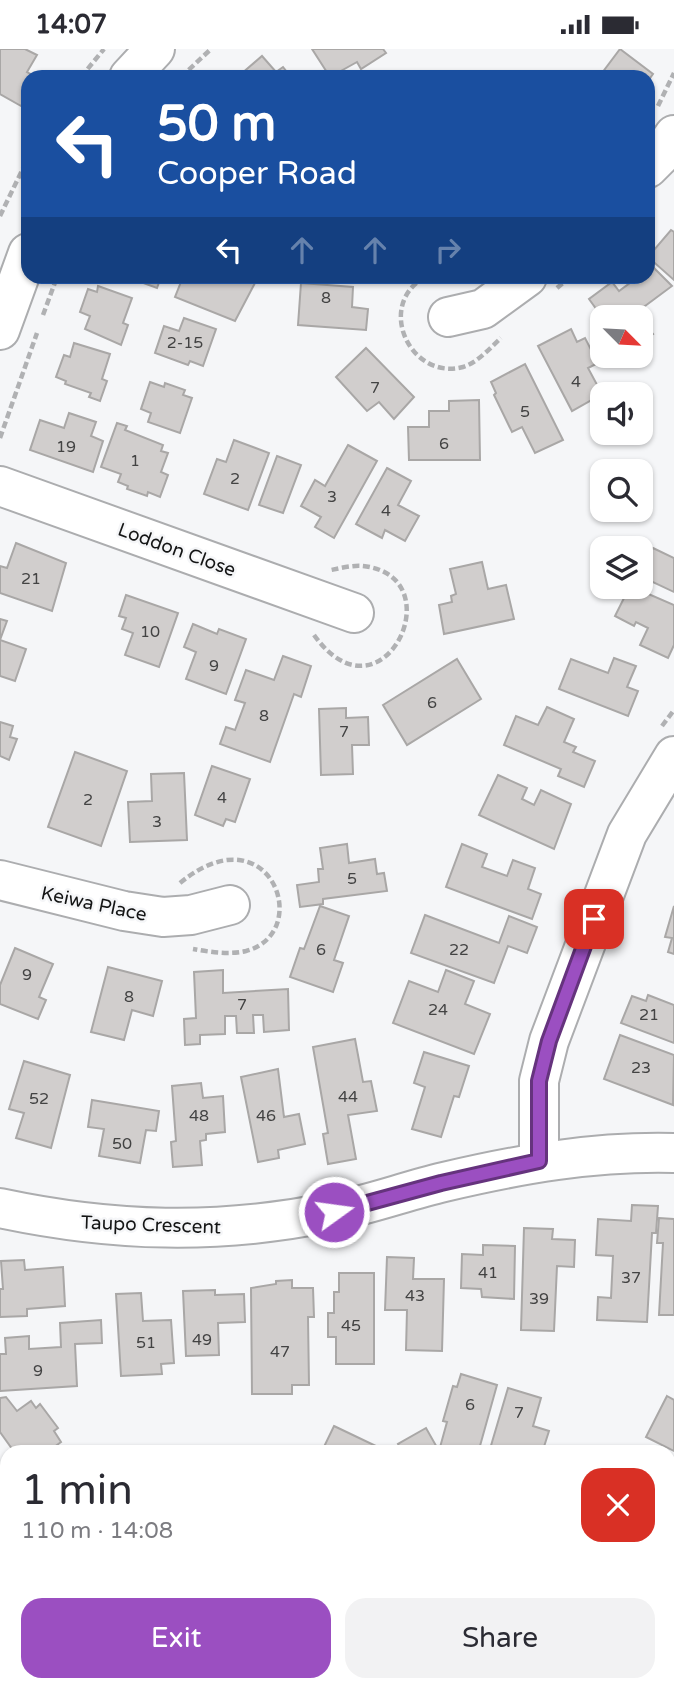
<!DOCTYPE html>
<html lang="en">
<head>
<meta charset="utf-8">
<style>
  body { margin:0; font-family:"Varela Round",sans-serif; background:#f2f2f3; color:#2b2b33; height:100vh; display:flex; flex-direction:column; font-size:26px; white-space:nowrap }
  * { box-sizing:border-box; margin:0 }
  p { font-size:23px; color:#7c7c81 }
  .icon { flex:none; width:38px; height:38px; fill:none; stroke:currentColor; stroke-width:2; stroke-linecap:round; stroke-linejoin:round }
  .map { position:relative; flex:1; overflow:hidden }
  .details { position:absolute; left:0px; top:1396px; width:676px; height:247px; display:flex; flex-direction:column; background:#fff; border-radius:21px 21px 0 0; box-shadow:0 2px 5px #0004 }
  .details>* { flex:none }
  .hud { position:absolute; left:21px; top:21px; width:634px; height:214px; border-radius:21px; box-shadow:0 2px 5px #0004; background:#1a4fa0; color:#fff; overflow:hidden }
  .needle { width:46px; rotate:114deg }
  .tools { position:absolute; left:590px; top:256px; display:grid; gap:14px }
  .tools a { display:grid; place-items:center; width:63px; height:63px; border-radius:14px; background:#fff; box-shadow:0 2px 5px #0004; font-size:35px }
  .pin { position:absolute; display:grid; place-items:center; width:60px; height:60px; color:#fff; margin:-30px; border-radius:14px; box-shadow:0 4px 10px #0006 }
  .me { position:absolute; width:77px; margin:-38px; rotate:76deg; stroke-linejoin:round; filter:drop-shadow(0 0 5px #0008) }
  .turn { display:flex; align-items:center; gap:24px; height:147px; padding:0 21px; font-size:32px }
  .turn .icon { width:91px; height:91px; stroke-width:2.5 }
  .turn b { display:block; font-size:49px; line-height:60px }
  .lanes { display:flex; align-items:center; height:66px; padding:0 21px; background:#0003; justify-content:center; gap:35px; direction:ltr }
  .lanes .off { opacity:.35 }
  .round { display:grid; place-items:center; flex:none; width:74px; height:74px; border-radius:21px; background:#f2f2f3 }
  .headline { display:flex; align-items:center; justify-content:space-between; height:119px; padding:0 21px }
  h1 { font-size:42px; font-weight:600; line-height:52px }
  .button { display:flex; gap:14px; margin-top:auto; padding:14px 21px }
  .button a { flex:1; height:80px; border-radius:21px; background:#9b4fc1; color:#fff; font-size:28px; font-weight:600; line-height:80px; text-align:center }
  .button a+a { background:#f2f2f3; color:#2b2b33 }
  .status { display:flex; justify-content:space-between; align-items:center; height:49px; padding:0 35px; background:#fff; direction:ltr }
  .status svg { height:19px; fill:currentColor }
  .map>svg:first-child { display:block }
  .building { fill:#d1cecd; stroke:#a9a7a6; stroke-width:2 }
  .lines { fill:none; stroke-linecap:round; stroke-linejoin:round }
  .minor-casing { stroke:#acadaf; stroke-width:42 }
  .path { stroke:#b0b1b3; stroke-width:4.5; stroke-dasharray:7 3.5; stroke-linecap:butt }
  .minor { stroke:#fff; stroke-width:38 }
  .route-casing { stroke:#65337d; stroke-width:18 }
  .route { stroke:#9b4fc1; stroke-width:12 }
  .labels { text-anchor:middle; stroke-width:5; stroke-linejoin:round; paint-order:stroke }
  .number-label { font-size:16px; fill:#434343 }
  .street-label { font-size:19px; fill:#141515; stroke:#f5f6f8 }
</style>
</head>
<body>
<div class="status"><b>14:07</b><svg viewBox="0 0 49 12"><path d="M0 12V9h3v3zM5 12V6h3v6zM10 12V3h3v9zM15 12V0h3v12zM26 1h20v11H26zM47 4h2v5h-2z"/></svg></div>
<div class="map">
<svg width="674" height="1642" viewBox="0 0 674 1642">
  <rect width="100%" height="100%" fill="#f5f6f8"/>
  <g class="building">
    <polygon points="0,0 25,0 37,6 27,23 36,28 28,28 28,45 21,57 0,45"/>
    <polygon points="312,0 383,0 386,4 361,20 357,13 330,28"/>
    <polygon points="620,0 653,25 648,32 648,28 599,28"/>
    <polygon points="262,7 276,23 283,18 291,28 244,28 241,25"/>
    <polygon points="671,181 674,183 674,231 648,208"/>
    <polygon points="652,217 672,237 637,263 640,268 602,268 589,250 612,233 619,242 638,228 648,228 648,220"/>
    <polygon points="127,228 161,228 157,239"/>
    <polygon points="183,228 245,228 256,232 235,272 175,248"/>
    <polygon points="301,234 353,238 352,258 368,260 366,281 298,276"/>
    <polygon points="98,237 132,249 123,274 128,276 121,296 85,280 90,267 80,263 88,240 97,243"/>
    <polygon points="184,269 216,280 203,317 190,312 188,316 155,304 164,277 179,282"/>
    <polygon points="640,269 653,285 640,294"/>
    <polygon points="571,280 577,293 585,289 598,314 588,319 602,345 572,362 538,297"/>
    <polygon points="74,294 110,305 102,330 107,332 100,352 89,348 91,344 65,335 66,332 56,328 64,306 70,308"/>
    <polygon points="366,299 414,348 394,370 379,353 367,362 336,328"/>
    <polygon points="525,315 563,391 535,404 522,378 512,383 494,346 496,344 491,333"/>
    <polygon points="150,333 164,338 165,334 185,341 183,346 192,349 180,384 148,373 151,364 141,360"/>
    <polygon points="479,351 480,411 409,411 408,378 429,378 429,362 449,362 449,352"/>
    <polygon points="69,364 96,373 91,387 103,392 93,423 30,401 40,371 64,379"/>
    <polygon points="117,374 127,377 125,381 163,396 161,402 168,404 161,423 168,426 160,448 148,443 147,447 127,440 128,437 118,433 121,425 101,418"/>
    <polygon points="234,391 269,404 248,461 204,445 217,410 226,413"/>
    <polygon points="348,396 377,412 334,489 315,478 321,468 301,457 315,431 325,437"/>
    <polygon points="277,407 301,416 283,464 259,456"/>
    <polygon points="387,419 411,432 398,456 419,467 405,492 385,481 382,489 356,475"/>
    <polygon points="16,494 66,514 52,562 0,544 0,517 7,519"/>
    <polygon points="653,499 674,509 674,543 640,527"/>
    <polygon points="482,513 488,540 506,536 514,570 444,585 439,556 452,553 451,547 456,545 450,520"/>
    <polygon points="630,537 674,556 674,596 668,609 640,596 648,579 636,573 634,577 615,567"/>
    <polygon points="126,546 178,564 159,618 125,606 133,584 122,580 126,569 119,567"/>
    <polygon points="0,570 7,572 0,591 26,600 15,632 0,627"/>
    <polygon points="193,575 217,585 219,580 246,590 226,645 186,630 196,603 184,598"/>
    <polygon points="283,607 311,617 301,648 294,645 270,713 220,695 226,678 235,681 245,654 235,651 246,621 274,631"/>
    <polygon points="614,609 636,617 627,638 638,642 628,667 559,640 571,610 608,624"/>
    <polygon points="457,610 481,650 407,696 383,656"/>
    <polygon points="547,658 574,670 564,693 576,698 573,703 595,712 584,738 558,727 561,720 504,696 516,667 538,676"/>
    <polygon points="346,659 346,669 368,668 369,696 352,696 353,725 321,726 319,660"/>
    <polygon points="0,673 13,677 10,688 17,690 9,711 0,707"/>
    <polygon points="75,703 127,722 101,797 48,778"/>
    <polygon points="212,717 250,730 235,773 226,770 223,777 195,766"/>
    <polygon points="184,724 187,791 130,793 128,753 152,752 151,725"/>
    <polygon points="498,726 527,739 522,750 534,756 541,741 571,755 554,800 479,766"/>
    <polygon points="347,795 349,814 375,810 377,825 384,824 387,842 323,850 323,855 300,858 297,836 319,833 318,820 323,820 320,799"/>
    <polygon points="462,795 487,805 482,818 507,827 513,811 535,819 528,840 541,845 532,870 446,838"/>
    <polygon points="320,857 349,867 334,911 343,914 333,943 290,928 300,899 304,900"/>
    <polygon points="674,857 674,905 668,903 672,889 665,888"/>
    <polygon points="425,866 499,894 509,867 537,878 527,904 508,897 494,934 411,904"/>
    <polygon points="15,899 53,915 39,948 46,951 38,970 0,955 0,936"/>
    <polygon points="108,918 162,932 153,967 132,961 124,991 91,983"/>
    <polygon points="223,921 223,944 288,940 289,981 264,983 263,966 253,966 254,984 237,984 236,967 225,967 225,985 200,986 200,995 185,996 184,970 196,969 194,923"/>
    <polygon points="446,921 474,932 465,955 490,965 474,1005 393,974 409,932 438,943"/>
    <polygon points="648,946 674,956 674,994 621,974 632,947 646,952"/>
    <polygon points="620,986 674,1006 673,1056 604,1030"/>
    <polygon points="355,990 363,1033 371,1032 377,1062 348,1066 356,1110 328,1115 323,1085 328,1084 313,998"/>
    <polygon points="424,1003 469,1017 459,1048 454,1047 441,1088 412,1080 425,1038 414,1034"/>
    <polygon points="24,1012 70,1026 51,1099 16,1089 24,1064 9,1060"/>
    <polygon points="278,1020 284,1068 299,1065 305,1095 278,1101 279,1109 258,1113 241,1028"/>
    <polygon points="201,1034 203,1049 223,1047 225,1083 206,1085 206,1091 200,1092 202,1116 173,1118 171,1093 176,1092 172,1037"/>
    <polygon points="92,1051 159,1062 156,1082 146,1081 140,1114 99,1107 104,1080 88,1078"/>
    <polygon points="632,1156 658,1157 656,1184 652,1184 647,1273 597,1271 598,1248 611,1249 613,1207 596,1206 598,1170 631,1172"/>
    <polygon points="659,1169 674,1170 674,1266 659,1266 663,1194 657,1194"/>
    <polygon points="524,1179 553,1180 552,1190 575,1191 574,1218 557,1217 554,1282 521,1281"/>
    <polygon points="483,1196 515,1197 514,1250 482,1248 481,1240 461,1239 462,1205 483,1206"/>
    <polygon points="387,1208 414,1209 413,1230 444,1230 442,1302 406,1301 407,1261 385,1261"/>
    <polygon points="24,1211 25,1221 63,1218 65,1257 27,1260 27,1267 0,1268 0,1240 3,1240 1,1212"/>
    <polygon points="339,1224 374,1224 374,1315 336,1315 336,1288 328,1288 328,1264 334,1264 334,1243 339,1243"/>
    <polygon points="292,1231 292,1239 313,1239 314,1268 308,1268 309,1336 292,1336 292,1345 252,1345 251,1239 276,1235 276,1232"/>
    <polygon points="215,1241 215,1246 244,1245 245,1273 218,1274 219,1306 186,1307 183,1242"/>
    <polygon points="141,1244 143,1272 171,1271 174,1314 161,1315 162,1325 121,1327 116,1245"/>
    <polygon points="101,1271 102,1294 75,1295 77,1337 0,1342 0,1305 6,1305 5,1289 29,1287 29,1300 61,1298 60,1274"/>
    <polygon points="461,1325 497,1336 478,1404 403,1404 398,1395 426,1379 439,1402 447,1373 443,1372 453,1337 457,1338"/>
    <polygon points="508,1339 541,1349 533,1377 549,1382 542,1404 482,1404 484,1398 490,1400"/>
    <polygon points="667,1347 674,1351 674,1402 646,1388"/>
    <polygon points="6,1348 17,1362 31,1352 36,1359 40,1355 58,1379 54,1382 61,1393 53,1399 56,1404 15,1404 0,1383 0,1349"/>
    <polygon points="334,1377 376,1397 373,1404 321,1404"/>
    <polygon points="674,1554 674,1624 672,1625 668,1617 668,1557"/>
    <polygon points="1,1595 7,1603 7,1625 0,1630"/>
    <polygon points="14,1636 35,1636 39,1642 7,1642"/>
    <polygon points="245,1636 277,1636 282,1642 237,1642"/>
    <polygon points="419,1636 470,1636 465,1641 461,1637 456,1642 424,1642"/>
  </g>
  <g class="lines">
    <g class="minor-casing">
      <g id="minor">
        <polyline points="129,28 155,0"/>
        <polyline points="648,119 659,108 674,86"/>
        <polyline points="448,268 483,260 527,228"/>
        <polyline points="0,281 28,204"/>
        <polyline points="0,437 354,564"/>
        <polyline points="0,831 124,862 163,868 191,866 230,856"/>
        <polyline points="539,1112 539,1032 549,992 627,785 674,707"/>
        <path d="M 0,1159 C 113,1183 218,1186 331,1163 C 369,1156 406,1142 444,1133 C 520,1115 595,1102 674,1104"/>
        <polyline points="0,1488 7,1498"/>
        <polyline points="113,1636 117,1642"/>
        <polyline points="573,1636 575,1642"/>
      </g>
    </g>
    <g class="path">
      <polyline points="81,28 104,0"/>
      <polyline points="181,28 211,0"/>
      <polyline points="658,57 674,24"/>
      <polyline points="0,167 28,109"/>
      <path d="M 425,228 C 375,256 410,332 463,318 C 477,314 490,299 501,289"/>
      <polyline points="557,239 570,228"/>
      <polyline points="43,266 57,228"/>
      <polyline points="0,389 37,284"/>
      <path d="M 314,586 C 382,681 456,527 363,517 C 353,516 341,519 331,521"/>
      <polyline points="662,677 674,661"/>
      <path d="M 180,834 C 270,760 315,884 246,902 C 229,906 210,903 193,900"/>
      <polyline points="0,1440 7,1450"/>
      <polyline points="0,1540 7,1549"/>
      <polyline points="74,1636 79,1642"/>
      <polyline points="150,1636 155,1642"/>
    </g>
    <use href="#minor" class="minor"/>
  </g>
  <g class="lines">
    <g class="route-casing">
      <polyline id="route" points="334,1163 441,1134 539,1112 539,1032 549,992 594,870"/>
    </g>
    <use href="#route" class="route"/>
  </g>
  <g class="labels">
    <g class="number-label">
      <text x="326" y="254">8</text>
      <text x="185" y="299">2-15</text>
      <text x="576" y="338">4</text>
      <text x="375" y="344">7</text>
      <text x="525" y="368">5</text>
      <text x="444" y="400">6</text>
      <text x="66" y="403">19</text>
      <text x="135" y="417">1</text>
      <text x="235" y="435">2</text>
      <text x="332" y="453">3</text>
      <text x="386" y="467">4</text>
      <text x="31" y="535">21</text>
      <text x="150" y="588">10</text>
      <text x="214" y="622">9</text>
      <text x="432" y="659">6</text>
      <text x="264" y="672">8</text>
      <text x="344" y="688">7</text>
      <text x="222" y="754">4</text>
      <text x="88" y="756">2</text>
      <text x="157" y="778">3</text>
      <text x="352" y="835">5</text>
      <text x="321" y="906">6</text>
      <text x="459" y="906">22</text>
      <text x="27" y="931">9</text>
      <text x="129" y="953">8</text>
      <text x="242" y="961">7</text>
      <text x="438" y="966">24</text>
      <text x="649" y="971">21</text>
      <text x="641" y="1024">23</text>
      <text x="348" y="1053">44</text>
      <text x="39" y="1055">52</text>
      <text x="199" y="1072">48</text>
      <text x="266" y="1072">46</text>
      <text x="122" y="1100">50</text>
      <text x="488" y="1229">41</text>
      <text x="631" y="1234">37</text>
      <text x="415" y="1252">43</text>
      <text x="539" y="1255">39</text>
      <text x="351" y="1282">45</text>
      <text x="202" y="1296">49</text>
      <text x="146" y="1299">51</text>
      <text x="280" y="1308">47</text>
      <text x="38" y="1327">9</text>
      <text x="470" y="1361">6</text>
      <text x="519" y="1369">7</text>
    </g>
    <g class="street-label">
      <text transform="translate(177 500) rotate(20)" y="7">Loddon Close</text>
      <text transform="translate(94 854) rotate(12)" y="7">Keiwa Place</text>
      <text transform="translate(151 1175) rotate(2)" y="7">Taupo Crescent</text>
    </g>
  </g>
</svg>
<div class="tools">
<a><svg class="needle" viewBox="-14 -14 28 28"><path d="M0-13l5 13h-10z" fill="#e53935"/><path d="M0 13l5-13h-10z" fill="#7c7c81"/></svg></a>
<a><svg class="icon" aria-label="sound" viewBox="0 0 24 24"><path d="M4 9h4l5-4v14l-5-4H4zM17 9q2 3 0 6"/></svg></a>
<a><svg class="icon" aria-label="search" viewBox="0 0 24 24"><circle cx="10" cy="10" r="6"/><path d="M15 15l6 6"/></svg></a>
<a><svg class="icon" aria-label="layers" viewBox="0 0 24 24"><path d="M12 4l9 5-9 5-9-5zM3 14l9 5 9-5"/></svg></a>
</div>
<div class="pin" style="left:594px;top:870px;background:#d93025"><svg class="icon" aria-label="arrive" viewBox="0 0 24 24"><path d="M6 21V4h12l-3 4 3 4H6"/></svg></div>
<svg class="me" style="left:334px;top:1163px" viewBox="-20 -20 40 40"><circle r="17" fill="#9b4fc1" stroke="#fff" stroke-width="3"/><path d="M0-11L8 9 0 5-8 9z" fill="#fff"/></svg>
<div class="hud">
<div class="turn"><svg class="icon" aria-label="left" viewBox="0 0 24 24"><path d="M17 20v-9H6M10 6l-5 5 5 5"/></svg><div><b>50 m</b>Cooper Road</div></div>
<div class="lanes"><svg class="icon" aria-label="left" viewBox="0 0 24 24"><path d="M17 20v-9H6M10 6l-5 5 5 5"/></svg><svg class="icon off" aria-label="ahead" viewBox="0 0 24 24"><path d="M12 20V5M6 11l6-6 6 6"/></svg><svg class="icon off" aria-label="ahead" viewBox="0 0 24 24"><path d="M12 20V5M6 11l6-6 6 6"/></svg><svg class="icon off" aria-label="right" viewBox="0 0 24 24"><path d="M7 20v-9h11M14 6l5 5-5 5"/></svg></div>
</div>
<section class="details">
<div class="headline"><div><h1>1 min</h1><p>110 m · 14:08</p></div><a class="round" style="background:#d93025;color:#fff"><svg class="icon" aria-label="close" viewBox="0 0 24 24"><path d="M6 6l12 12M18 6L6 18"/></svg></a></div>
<div class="button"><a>Exit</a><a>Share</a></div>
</section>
</div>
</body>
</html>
